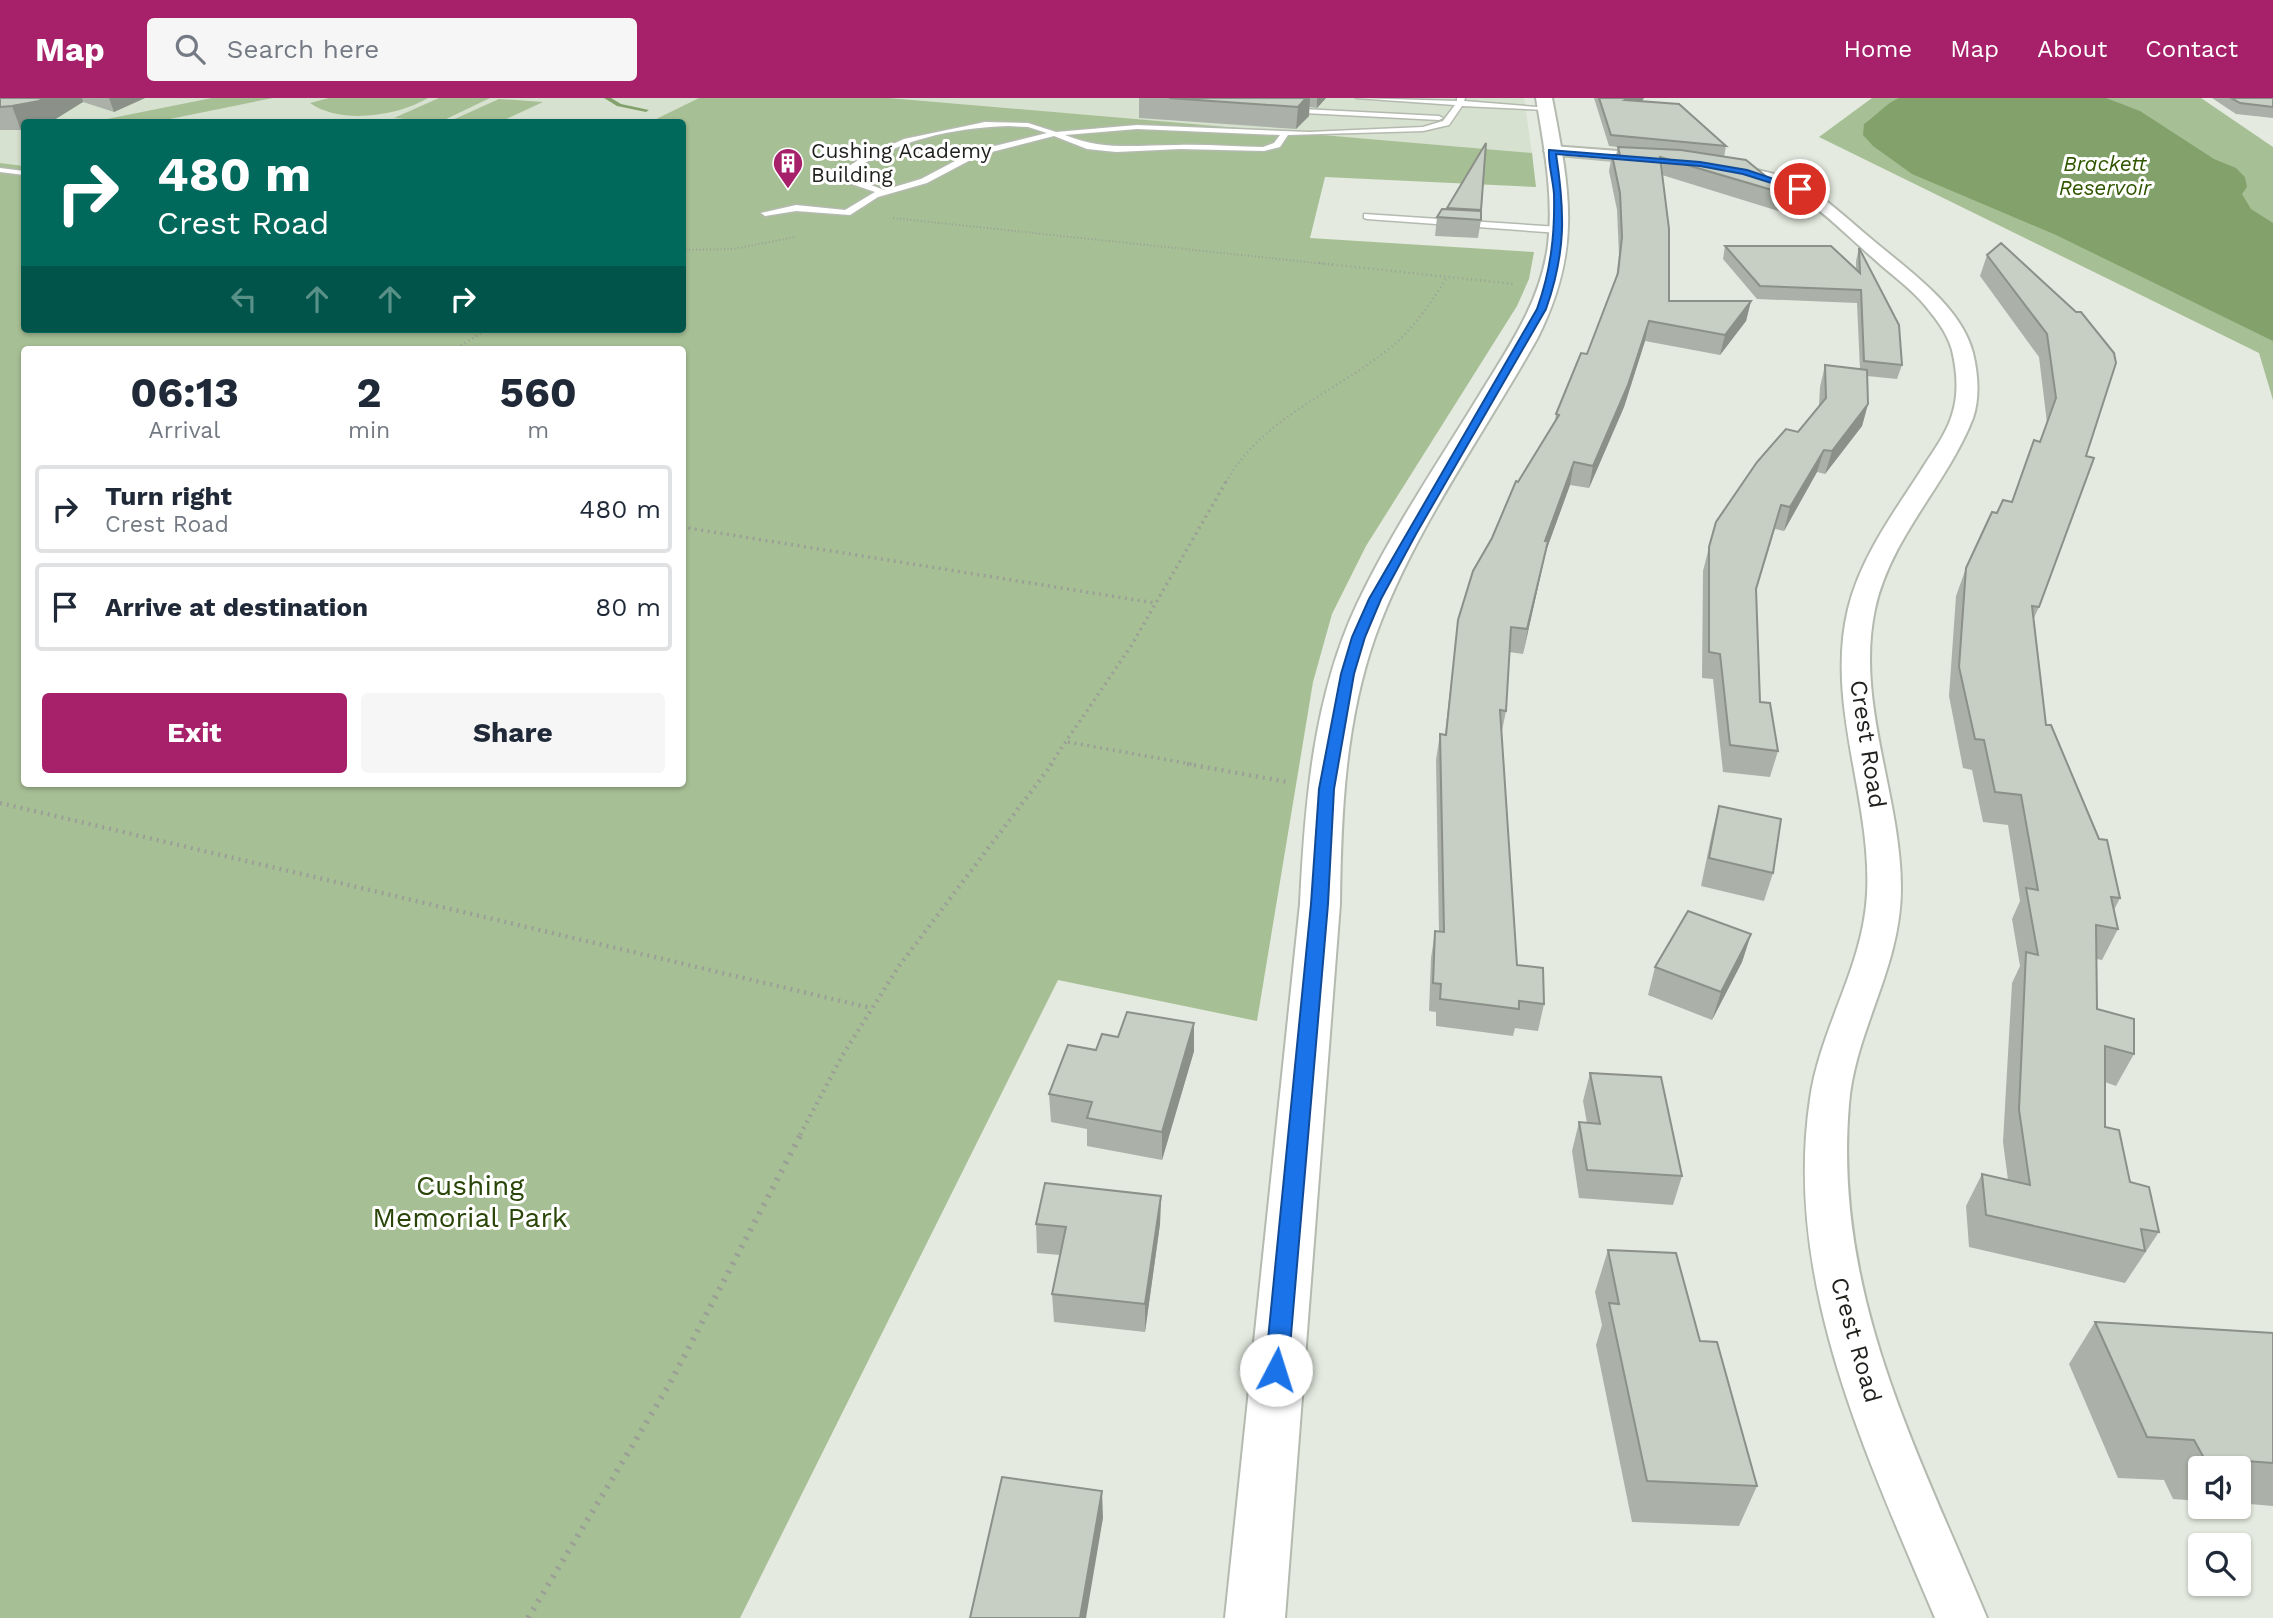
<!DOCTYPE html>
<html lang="en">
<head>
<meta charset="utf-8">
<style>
  body { margin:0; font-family:"Work Sans",sans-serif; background:#f6f6f7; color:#1f2937; height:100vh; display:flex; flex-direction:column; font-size:26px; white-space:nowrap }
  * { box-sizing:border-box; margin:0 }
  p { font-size:23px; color:#747a83 }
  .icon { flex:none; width:38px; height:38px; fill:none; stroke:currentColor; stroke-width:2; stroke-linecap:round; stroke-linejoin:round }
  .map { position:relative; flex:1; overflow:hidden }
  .panel { position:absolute; left:21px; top:248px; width:665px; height:441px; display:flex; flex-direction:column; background:#fff; border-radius:7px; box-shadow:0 2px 5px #0004 }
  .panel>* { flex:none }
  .top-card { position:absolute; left:21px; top:21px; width:665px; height:214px; border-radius:7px; box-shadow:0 2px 5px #0004; background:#00695c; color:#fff; overflow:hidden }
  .tools { position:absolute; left:2188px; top:1358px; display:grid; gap:14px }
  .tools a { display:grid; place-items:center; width:63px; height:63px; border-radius:7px; background:#fff; box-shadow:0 2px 5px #0004; font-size:35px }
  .pin { position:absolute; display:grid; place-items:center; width:60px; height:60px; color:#fff; margin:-30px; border:4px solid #fff; border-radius:50%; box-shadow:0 2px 7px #0007 }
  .me { position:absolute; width:77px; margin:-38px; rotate:5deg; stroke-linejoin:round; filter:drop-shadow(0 0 5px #0008) }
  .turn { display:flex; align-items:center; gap:24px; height:147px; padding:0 21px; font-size:32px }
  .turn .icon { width:91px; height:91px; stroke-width:2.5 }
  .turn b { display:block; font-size:49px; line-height:60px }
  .lanes { display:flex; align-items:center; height:66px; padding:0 21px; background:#0003; justify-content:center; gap:35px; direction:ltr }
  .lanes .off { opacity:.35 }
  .eta { display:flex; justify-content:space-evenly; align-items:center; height:119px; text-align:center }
  .eta b { font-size:42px; font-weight:700; line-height:49px }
  .primary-button { display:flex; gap:14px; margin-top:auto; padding:14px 21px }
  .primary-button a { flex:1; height:80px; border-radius:7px; background:#a6206a; color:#fff; font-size:28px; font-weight:700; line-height:80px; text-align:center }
  .primary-button a+a { background:#f6f6f7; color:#1f2937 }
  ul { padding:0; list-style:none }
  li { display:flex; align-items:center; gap:21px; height:88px; margin:0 14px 10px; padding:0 7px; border:4px solid #e0e1e3; border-radius:7px }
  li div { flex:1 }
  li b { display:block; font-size:26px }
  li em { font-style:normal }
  header { display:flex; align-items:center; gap:42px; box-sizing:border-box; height:98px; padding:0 35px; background:#a6206a; color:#fff }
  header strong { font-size:33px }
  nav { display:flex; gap:38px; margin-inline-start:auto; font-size:24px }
  .search { width:490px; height:63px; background:#f6f6f7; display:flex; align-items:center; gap:18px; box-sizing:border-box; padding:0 24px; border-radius:7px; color:#747a83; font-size:26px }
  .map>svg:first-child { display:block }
  .built { fill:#d7e1cf }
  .green { fill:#a7bf95; fill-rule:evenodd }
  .water { fill:#83a26b }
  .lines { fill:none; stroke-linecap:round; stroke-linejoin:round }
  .stream { fill:#83a26b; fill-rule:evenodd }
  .lane-casing { stroke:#b4baaf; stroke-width:3 }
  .street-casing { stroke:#b4baaf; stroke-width:4 }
  .secondary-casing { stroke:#b4baaf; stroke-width:4 }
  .path-far4 { stroke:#9ba097; stroke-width:2; stroke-dasharray:1 2.5; stroke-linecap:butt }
  .path-far3 { stroke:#9ba097; stroke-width:2.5; stroke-dasharray:1 3.5; stroke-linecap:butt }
  .path-far2 { stroke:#9ba097; stroke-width:3.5; stroke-dasharray:2 4.5; stroke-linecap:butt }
  .path-far1 { stroke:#9ba097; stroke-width:4.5; stroke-dasharray:2 5; stroke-linecap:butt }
  .path { stroke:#9ba097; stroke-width:6; stroke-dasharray:2.5 7; stroke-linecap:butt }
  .lane { fill:#fff; fill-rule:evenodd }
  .street { fill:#fff; fill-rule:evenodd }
  .secondary { fill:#fff; fill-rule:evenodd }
  .wall { fill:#abb1a8 }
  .shaded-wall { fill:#8b9088 }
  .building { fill:#c7cec3; stroke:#8b9088; stroke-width:2 }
  .route { fill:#1a73e8; stroke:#114b97; stroke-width:2 }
  .labels { text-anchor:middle; stroke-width:6; stroke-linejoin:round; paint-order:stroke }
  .far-poi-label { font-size:21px; fill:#1f211d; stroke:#fff; text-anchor:start }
  .far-water-label { font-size:21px; font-style:italic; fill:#315600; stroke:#fff }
  .street-label { font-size:24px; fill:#1f211d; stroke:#fff }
  .near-park-label { font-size:28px; fill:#294507; stroke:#fff }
</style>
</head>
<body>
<header>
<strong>Map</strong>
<div class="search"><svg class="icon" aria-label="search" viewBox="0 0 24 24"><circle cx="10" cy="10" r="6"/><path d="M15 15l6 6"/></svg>Search here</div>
<nav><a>Home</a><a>Map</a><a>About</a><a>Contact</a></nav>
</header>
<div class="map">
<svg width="2273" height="1520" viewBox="0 0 2273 1520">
  <rect width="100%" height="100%" fill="#e4eadf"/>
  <g class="built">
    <polygon points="0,0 699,0 650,24 24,24 24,68 0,65"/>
    <polygon points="889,0 1524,0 1532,55 1063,15"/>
  </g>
  <g class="green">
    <polygon points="212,0 273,0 155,24 92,24"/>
    <path d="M 329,0 L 428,0 C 398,18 341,27 310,5 Z"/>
    <polygon points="439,0 490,0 440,24 394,20"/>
    <path d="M 699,0 L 889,0 L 1532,55 L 1536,89 L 1325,79 L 1310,140 L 1534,154 L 1529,181 L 1517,208 L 1366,448 L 1332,516 L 1313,584 L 1257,923 L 1058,882 L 740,1520 L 0,1520 L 0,65 L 24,68 L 24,231 L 682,231 L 682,24 L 650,24 ZM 24,252 L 682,252 L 682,686 L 24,686 Z"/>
    <polygon points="1872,0 2201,0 2273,49 2273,302 2259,255 1819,39"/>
    <polygon points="499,1 543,4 500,24 448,24"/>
  </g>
  <path class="water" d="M 1899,0 L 2106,0 L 2140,13 L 2214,61 L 2236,70 L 2245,79 L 2247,89 L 2242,96 L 2251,111 L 2273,125 L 2273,243 L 2056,137 L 1912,76 L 1873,48 L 1863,37 L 1864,26 C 1877,17 1885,6 1899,0 Z"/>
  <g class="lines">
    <polygon class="stream" points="604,0 611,0 621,6 649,12 646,14 617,8"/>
    <g class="lane-casing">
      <g id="lane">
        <path d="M 1356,0 L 1457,3 L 1457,0 L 1465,0 L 1464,3 L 1550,10 L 1546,12 L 1462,8 L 1449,27 L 1423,33 L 1288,37 L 1280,49 L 1264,53 L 1180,51 L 1116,54 L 1087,51 L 1054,38 L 980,57 L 927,85 L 878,99 L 850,117 L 796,113 L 765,118 L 761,115 L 796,107 L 845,112 L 875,94 L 846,84 L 843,72 L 860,61 L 904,41 L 985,24 L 1028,25 L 1056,34 L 1137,27 L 1309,34 L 1423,29 L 1443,23 L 1455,7 ZM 1008,28 L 1028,29 L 1047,35 L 974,53 L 921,81 L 884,92 L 853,80 L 850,75 C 896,42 952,30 1008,28 ZM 1137,31 L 1280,37 L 1274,45 L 1263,49 C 1234,49 1206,46 1177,47 C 1137,47 1103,53 1065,37 Z"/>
        <polygon points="1282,10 1439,18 1443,20 1439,22 1285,14"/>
        <polygon points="0,70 24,73 24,77 0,74"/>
        <polygon points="1364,116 1559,129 1564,132 1559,135 1367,121 1364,120"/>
      </g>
    </g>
    <g class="street-casing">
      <g id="street">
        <polygon points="1552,48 1658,56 1666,61 1658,66 1547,56 1544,53"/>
        <path d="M 1725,65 C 1748,71 1776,74 1797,84 C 1824,98 1846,120 1869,139 C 1905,170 1961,207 1973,255 C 1978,276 1980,299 1973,320 C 1947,387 1891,438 1875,511 C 1855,604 1901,697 1901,790 C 1901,870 1855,932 1849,1006 C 1833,1196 1917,1351 1987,1520 L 1935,1520 C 1866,1356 1783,1183 1810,1001 C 1820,930 1863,870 1867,796 C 1872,701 1825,606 1848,511 C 1860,461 1892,417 1920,374 C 1931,356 1946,337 1952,317 C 1959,296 1957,273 1952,252 C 1947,234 1934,218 1922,204 C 1908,188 1889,175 1873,160 C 1845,136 1817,105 1783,90 C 1764,81 1740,78 1719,73 L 1717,70 L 1719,67 Z"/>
      </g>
    </g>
    <g class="secondary-casing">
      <path id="secondary" d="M 1536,0 L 1552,0 C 1570,94 1582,152 1537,241 C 1482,339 1413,433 1375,539 C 1345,624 1341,717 1340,806 L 1285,1520 L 1225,1520 L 1300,806 C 1305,704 1313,600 1357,506 C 1392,432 1438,365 1480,296 C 1509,249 1541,203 1548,147 C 1554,98 1544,48 1536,0 Z"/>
    </g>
    <g class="path-far4">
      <polyline points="893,120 1335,167"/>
      <polyline points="682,152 733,151 795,139"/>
    </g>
    <g class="path-far3">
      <polyline points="1319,165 1514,186"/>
      <polyline points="453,252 488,231"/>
      <path d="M 1226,384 C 1263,319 1334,295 1390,250 C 1413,231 1432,204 1447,179"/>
    </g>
    <g class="path-far2">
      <polyline points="682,429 1155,505"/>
      <polyline points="1068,644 1196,667"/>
      <polyline points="1050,667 1131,548 1227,382"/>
    </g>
    <g class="path-far1">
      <polyline points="1187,666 1288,684"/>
      <polyline points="0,705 871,910"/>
      <polyline points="800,1037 842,958 899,868 1052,666"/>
    </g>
    <polyline class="path" points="528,1520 669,1287 801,1036"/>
    <use href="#lane" class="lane"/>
    <use href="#street" class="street"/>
    <use href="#secondary" class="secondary"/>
  </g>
  <g class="wall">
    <polygon points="0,0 145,0 114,14 83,4 21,32 0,32"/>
    <polygon points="1139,0 1326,0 1317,10 1309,9 1309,18 1296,31 1139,20"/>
    <polygon points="1594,0 1644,0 1642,3 1726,48 1724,59 1789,97 1785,115 1662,77 1669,203 1751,203 1746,223 1720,257 1645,243 1624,309 1589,390 1570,387 1546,453 1523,556 1509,554 1506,613 1501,638 1517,867 1544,906 1538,933 1515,930 1513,938 1436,928 1436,914 1429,913 1431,860 1435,833 1439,834 1436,662 1440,636 1445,637 1458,522 1492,440 1518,384 1555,323 1556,316 1587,256 1616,181 1619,157 1617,112 1609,73 1612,57 1616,57 1618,49 1609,48"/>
    <polygon points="2212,0 2273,0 2273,20 2236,16"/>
    <polygon points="1486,45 1481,122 1478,140 1435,138 1437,119 1447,111"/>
    <polygon points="1725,148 1856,171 1856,163 1859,150 1902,267 1897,281 1867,278 1868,306 1862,328 1825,376 1817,374 1784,433 1775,431 1756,493 1760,604 1778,653 1770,679 1723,674 1713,581 1702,580 1703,473 1709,449 1798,334 1819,308 1820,289 1825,267 1860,271 1857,205 1757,201 1723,161"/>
    <polygon points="1987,157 2076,214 2086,358 2039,509 2033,522 2046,627 2120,800 2114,812 2118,831 2102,862 2097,861 2097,911 2134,956 2116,988 2105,984 2105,1029 2130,1084 2159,1134 2125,1185 1969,1149 1966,1108 1982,1076 2008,1082 2003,1044 2012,885 2020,868 2012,821 2020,803 2008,727 1983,724 1972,672 1963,670 1949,598 1956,498 1966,470 1997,415 2012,404 2040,343 2047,325 2039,259 1980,178"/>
    <polygon points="1719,708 1773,775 1764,803 1701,788 1712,735"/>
    <polygon points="1751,836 1742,864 1712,922 1648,897 1655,869"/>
    <polygon points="1194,925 1194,953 1162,1062 1087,1048 1087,1031 1051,1024 1049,996 1096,952 1118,939"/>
    <polygon points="1590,975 1682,1078 1673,1107 1579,1100 1572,1053 1579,1024 1587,1025 1583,1003"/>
    <polygon points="1161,1098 1160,1126 1145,1234 1054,1224 1052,1196 1060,1157 1037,1155 1036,1126"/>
    <polygon points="1608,1152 1700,1243 1757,1388 1739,1428 1632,1424 1596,1247 1602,1227 1595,1194"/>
    <polygon points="2095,1224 2273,1235 2273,1408 2238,1405 2238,1370 2200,1370 2200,1403 2173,1401 2164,1382 2118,1380 2069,1266"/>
  </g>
  <g class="shaded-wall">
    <polygon points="43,0 82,0 83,4 51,24 24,24 24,31 21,32 12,8"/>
    <polygon points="109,0 145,0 114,14"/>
    <polygon points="1306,0 1310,0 1309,18 1296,31 1298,9"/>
    <polygon points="1317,0 1326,0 1317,10"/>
    <polygon points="1629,0 1644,0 1640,5 1625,2"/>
    <polygon points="1751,203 1746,223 1720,257 1725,237"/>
    <polygon points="1649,223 1645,243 1624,309 1589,390 1593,368"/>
    <polygon points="1868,306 1862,328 1825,376 1832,353"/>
    <polygon points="1824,352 1817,374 1784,433 1790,409"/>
    <polygon points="1574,364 1570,387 1546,453 1523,556 1545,443"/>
    <polygon points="1751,836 1742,864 1712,922 1721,894"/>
    <polygon points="1194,925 1194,953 1162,1062 1162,1034"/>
    <polygon points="1161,1098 1160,1126 1145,1234 1145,1206"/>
    <polygon points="1102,1393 1103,1420 1086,1520 1080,1520"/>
  </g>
  <g class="building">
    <polygon points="0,0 43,0 39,3 12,8 0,9"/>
    <polygon points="1169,0 1306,0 1298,9"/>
    <polygon points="1599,0 1629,0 1625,2 1679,6 1726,48 1611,37"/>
    <polygon points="2231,0 2273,0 2273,9 2240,5"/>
    <polygon points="1486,45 1481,112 1447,110"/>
    <polygon points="1618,49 1681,52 1746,62 1789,97 1660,59 1669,131 1669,203 1751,203 1725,237 1649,223 1628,287 1593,368 1574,364 1545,443 1548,443 1527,531 1511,529 1506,613 1500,612 1517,867 1543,870 1544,906 1519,903 1519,911 1440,901 1441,886 1433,885 1435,833 1444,834 1440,636 1446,637 1458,522 1473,473 1492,440 1516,383 1518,384 1559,317 1556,316 1581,255 1587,256 1618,175 1622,139 1620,95 1612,57 1620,57"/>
    <polygon points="1442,111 1481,113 1481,122 1437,119"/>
    <polygon points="2001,145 2076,214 2081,214 2114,255 2116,265 2086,358 2094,360 2039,509 2032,508 2046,627 2051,627 2099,741 2107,742 2120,800 2111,799 2118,831 2096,827 2097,911 2134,921 2134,956 2105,948 2105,1029 2119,1032 2130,1084 2149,1089 2159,1134 2141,1131 2145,1153 1986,1117 1982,1076 2030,1087 2019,1012 2026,854 2038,857 2026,790 2038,792 2021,697 1995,694 1984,642 1975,641 1959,569 1966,470 1992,414 1997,415 2003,402 2012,404 2034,342 2040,344 2056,300 2047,236 1987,157"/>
    <polygon points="1725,148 1831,148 1860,175 1859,150 1899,227 1902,267 1864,263 1861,192 1760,188"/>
    <polygon points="1825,267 1867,272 1868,306 1832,353 1824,352 1790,409 1781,407 1756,491 1760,604 1770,605 1778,653 1730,647 1720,556 1709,554 1709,449 1716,424 1757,364 1786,331 1798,334 1826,300"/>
    <polygon points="1719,708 1781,721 1773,775 1709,760"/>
    <polygon points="1688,813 1751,836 1721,894 1655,869"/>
    <polygon points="1127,914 1194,925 1162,1034 1087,1020 1092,1004 1049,996 1068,947 1096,952 1102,936 1118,939"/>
    <polygon points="1590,975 1661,979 1682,1078 1587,1072 1579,1024 1600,1026"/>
    <polygon points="1045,1085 1161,1098 1145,1206 1052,1196 1066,1129 1036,1126"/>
    <polygon points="1608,1152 1676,1155 1700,1243 1717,1244 1757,1388 1647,1383 1609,1205 1619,1206"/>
    <polygon points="2095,1224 2273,1235 2273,1365 2204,1360 2194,1342 2147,1339"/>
    <polygon points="1002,1379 1102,1393 1080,1520 970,1520"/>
  </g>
  <path class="route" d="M 1549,52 L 1700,64 L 1747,72 L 1804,91 L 1800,94 L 1743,76 L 1700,68 L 1556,56 C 1565,115 1566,154 1546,211 L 1416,436 L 1381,501 L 1365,539 L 1354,576 L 1334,691 L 1328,806 L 1288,1272 L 1284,1279 L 1276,1282 L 1269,1279 L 1265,1272 L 1311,806 L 1319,691 L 1341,576 L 1352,539 L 1369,501 L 1537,211 C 1551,172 1555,137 1554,96 C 1553,81 1548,66 1549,52 Z"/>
  <defs>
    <g id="building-pin" transform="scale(1.575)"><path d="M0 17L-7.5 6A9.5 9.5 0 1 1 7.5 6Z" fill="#a6206a" stroke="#fff"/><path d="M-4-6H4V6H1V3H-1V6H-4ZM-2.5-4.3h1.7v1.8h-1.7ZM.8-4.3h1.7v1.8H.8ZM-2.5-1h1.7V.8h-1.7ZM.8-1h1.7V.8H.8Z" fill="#fff"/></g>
  </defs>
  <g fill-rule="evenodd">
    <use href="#building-pin" x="788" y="65"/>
  </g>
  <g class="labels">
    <g class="far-poi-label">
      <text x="811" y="60">Cushing Academy<tspan x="811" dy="24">Building</tspan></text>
    </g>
    <g class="far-water-label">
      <text x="2105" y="73">Brackett<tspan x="2105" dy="24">Reservoir</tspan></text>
    </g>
    <g class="street-label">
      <text transform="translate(1868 646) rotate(81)" y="8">Crest Road</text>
      <text transform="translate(1856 1242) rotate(74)" y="8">Crest Road</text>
    </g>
    <g class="near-park-label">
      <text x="470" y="1097">Cushing<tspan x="470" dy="32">Memorial Park</tspan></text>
    </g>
  </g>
</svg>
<div class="tools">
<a><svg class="icon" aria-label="sound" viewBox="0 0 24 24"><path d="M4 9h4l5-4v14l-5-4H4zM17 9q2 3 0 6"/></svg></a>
<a><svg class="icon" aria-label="search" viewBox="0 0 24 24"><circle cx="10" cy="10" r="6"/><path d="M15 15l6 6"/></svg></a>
</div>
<div class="pin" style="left:1800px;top:91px;background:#d93025"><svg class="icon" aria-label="arrive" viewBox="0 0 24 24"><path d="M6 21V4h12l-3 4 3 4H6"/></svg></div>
<svg class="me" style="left:1276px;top:1272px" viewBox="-20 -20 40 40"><circle r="19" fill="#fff"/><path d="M0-13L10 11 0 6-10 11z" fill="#1a73e8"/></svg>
<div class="top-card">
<div class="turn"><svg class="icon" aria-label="right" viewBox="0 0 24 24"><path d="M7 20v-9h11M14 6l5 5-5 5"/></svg><div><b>480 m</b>Crest Road</div></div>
<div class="lanes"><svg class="icon off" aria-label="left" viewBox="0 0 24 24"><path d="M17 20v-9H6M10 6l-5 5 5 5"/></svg><svg class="icon off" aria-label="ahead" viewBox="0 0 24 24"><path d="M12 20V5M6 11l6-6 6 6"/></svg><svg class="icon off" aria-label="ahead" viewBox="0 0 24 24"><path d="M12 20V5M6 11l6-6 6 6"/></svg><svg class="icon" aria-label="right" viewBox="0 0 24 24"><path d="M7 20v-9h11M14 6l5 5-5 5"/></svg></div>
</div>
<section class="panel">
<div class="eta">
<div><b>06:13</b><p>Arrival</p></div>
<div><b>2</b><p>min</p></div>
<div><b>560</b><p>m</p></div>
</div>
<ul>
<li><svg class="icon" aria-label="right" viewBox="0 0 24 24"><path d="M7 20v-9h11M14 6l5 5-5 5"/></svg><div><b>Turn right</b><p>Crest Road</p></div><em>480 m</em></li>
<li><svg class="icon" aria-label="arrive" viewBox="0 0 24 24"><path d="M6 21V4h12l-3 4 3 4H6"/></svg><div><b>Arrive at destination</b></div><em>80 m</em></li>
</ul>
<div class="primary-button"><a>Exit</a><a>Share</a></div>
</section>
</div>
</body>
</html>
